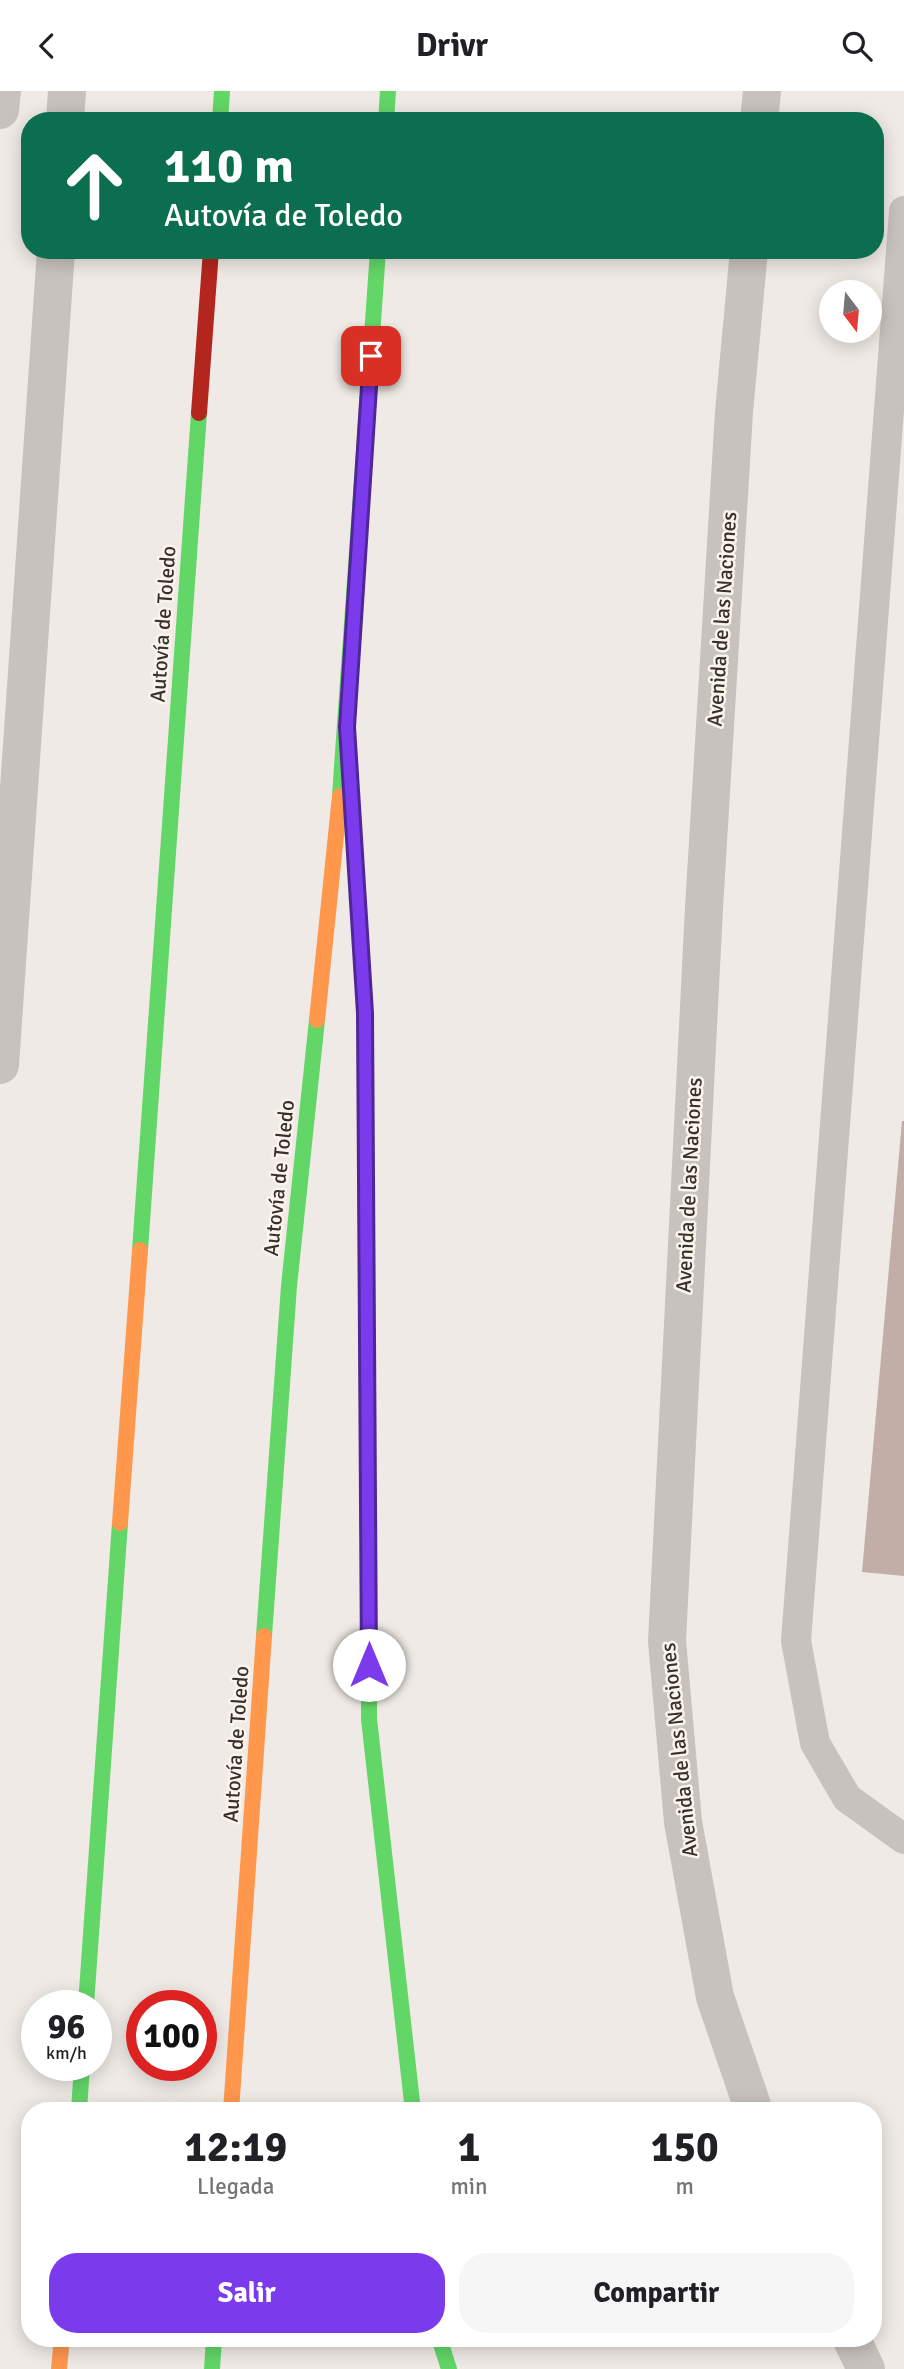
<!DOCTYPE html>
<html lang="es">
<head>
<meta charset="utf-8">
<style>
  body { margin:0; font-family:Signika,sans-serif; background:#f6f6f6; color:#202124; height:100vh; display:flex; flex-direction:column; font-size:26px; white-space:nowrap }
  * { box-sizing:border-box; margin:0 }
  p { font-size:23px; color:#757577 }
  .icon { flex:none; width:38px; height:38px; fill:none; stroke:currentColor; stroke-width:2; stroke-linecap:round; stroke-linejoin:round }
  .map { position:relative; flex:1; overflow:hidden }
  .details { position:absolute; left:21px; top:2011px; width:861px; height:245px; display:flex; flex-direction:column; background:#fff; border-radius:28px; box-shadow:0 4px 18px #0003 }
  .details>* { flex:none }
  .banner { position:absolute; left:21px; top:21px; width:863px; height:147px; border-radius:28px; box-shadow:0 4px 18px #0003; background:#0b6e4f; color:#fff; overflow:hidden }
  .needle { width:46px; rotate:164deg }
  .tools { position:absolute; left:819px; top:189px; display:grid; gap:14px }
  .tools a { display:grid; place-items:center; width:63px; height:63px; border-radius:50%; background:#fff; box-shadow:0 4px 18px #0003; font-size:35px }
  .speed { position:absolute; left:21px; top:1899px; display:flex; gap:14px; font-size:35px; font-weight:700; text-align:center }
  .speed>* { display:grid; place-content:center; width:91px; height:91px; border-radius:50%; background:#fff; box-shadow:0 4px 18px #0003; line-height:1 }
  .speed small { font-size:18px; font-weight:400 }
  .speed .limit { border:10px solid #d22; background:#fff; color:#111 }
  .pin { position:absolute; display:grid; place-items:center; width:60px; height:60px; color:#fff; margin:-30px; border-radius:14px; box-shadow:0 4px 10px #0006 }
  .me { position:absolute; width:77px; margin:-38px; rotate:0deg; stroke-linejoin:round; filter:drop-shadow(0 0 5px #0008) }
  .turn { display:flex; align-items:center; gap:24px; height:147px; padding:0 28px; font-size:32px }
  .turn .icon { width:91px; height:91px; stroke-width:2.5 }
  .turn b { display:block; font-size:49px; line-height:60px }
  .eta { display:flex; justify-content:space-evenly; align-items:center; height:119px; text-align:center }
  .eta b { font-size:42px; font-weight:800; line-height:49px }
  .cta { display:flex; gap:14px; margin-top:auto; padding:14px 28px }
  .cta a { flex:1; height:80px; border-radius:28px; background:#7c3aed; color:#fff; font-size:28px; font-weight:800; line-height:80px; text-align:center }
  .cta a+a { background:#f6f6f6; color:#202124 }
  header { display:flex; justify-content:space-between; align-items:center; height:91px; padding:0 28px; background:#fff; font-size:32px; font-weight:800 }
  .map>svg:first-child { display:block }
  .building { fill:#c1afa7 }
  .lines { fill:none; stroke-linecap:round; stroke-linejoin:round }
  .lane { stroke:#c8c2be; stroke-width:30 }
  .street { stroke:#c8c2be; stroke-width:38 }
  .fast { stroke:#63d668; stroke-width:16 }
  .slow { stroke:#ff974d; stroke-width:16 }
  .jam { stroke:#b3261e; stroke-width:16 }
  .route-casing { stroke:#51269a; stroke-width:18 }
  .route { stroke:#7c3aed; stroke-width:12 }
  .labels { text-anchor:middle; stroke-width:5; stroke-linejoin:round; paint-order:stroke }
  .street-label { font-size:21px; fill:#39302b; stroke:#faf4ed }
</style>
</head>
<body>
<header><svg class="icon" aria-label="back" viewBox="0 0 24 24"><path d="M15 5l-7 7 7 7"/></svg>Drivr<svg class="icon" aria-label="search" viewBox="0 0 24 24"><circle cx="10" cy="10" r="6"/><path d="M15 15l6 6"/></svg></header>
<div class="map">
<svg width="904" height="2278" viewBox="0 0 904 2278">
  <rect width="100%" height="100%" fill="#efeae5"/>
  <polygon class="building" points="902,1030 904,1030 904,1485 862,1481"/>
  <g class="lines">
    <polyline class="lane" points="904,120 796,1550 815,1652 847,1707 904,1748"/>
    <g class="street">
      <polyline points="0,19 2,0"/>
      <polyline points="65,30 67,0"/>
      <polyline points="759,30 762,0"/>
      <polyline points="749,159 734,321 704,817 667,1550 683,1731 715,1906 754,2020"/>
      <polyline points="0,974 56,159"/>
      <polyline points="851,2247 866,2278"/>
    </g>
    <g class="fast">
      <polyline points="220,30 222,0"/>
      <polyline points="386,30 388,0"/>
      <polyline points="340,705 378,159"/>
      <polyline points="140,1159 199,322"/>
      <polyline points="264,1545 289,1195 317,929"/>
      <polyline points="369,1576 369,1628 413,2020"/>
      <polyline points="86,1914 120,1432"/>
      <polyline points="79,2020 82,1974"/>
      <polyline points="439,2247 449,2278"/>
      <polyline points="212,2278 214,2247"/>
    </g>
    <g class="slow">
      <polyline points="317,929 340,705"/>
      <polyline points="365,1009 367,1326"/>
      <polyline points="120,1432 140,1159"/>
      <polyline points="231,2020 264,1545"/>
      <polyline points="59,2278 62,2247"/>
    </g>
    <g class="jam">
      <polyline points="199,322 211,159"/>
      <polyline points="354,747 365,922 365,1009"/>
      <polyline points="367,1326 369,1576"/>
    </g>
  </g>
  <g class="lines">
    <g class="route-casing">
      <polyline id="route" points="369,1574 365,922 347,636 371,265"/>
    </g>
    <use href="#route" class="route"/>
  </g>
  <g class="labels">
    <g class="street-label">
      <text transform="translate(722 528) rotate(-86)" y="7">Avenida de las Naciones</text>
      <text transform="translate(163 533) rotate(-86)" y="7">Autovía de Toledo</text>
      <text transform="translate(279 1087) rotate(-84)" y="7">Autovía de Toledo</text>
      <text transform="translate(689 1094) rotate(-87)" y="7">Avenida de las Naciones</text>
      <text transform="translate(236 1653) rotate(-86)" y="7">Autovía de Toledo</text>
      <text transform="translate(679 1659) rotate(-96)" y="7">Avenida de las Naciones</text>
    </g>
  </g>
</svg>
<div class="tools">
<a><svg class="needle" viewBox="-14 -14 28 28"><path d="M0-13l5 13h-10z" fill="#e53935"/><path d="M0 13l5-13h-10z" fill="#757577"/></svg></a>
</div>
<div class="speed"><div>96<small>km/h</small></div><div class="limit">100</div></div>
<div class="pin" style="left:371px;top:265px;background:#d93025"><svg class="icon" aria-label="arrive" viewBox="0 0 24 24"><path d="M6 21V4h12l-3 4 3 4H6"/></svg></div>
<svg class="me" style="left:369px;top:1574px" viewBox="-20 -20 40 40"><circle r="19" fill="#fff"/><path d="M0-13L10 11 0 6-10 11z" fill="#7c3aed"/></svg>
<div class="banner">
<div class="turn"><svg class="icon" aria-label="ahead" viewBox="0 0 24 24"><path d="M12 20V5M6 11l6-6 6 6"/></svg><div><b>110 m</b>Autovía de Toledo</div></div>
</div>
<section class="details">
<div class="eta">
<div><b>12:19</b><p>Llegada</p></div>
<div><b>1</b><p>min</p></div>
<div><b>150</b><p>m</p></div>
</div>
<div class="cta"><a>Salir</a><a>Compartir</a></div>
</section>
</div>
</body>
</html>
